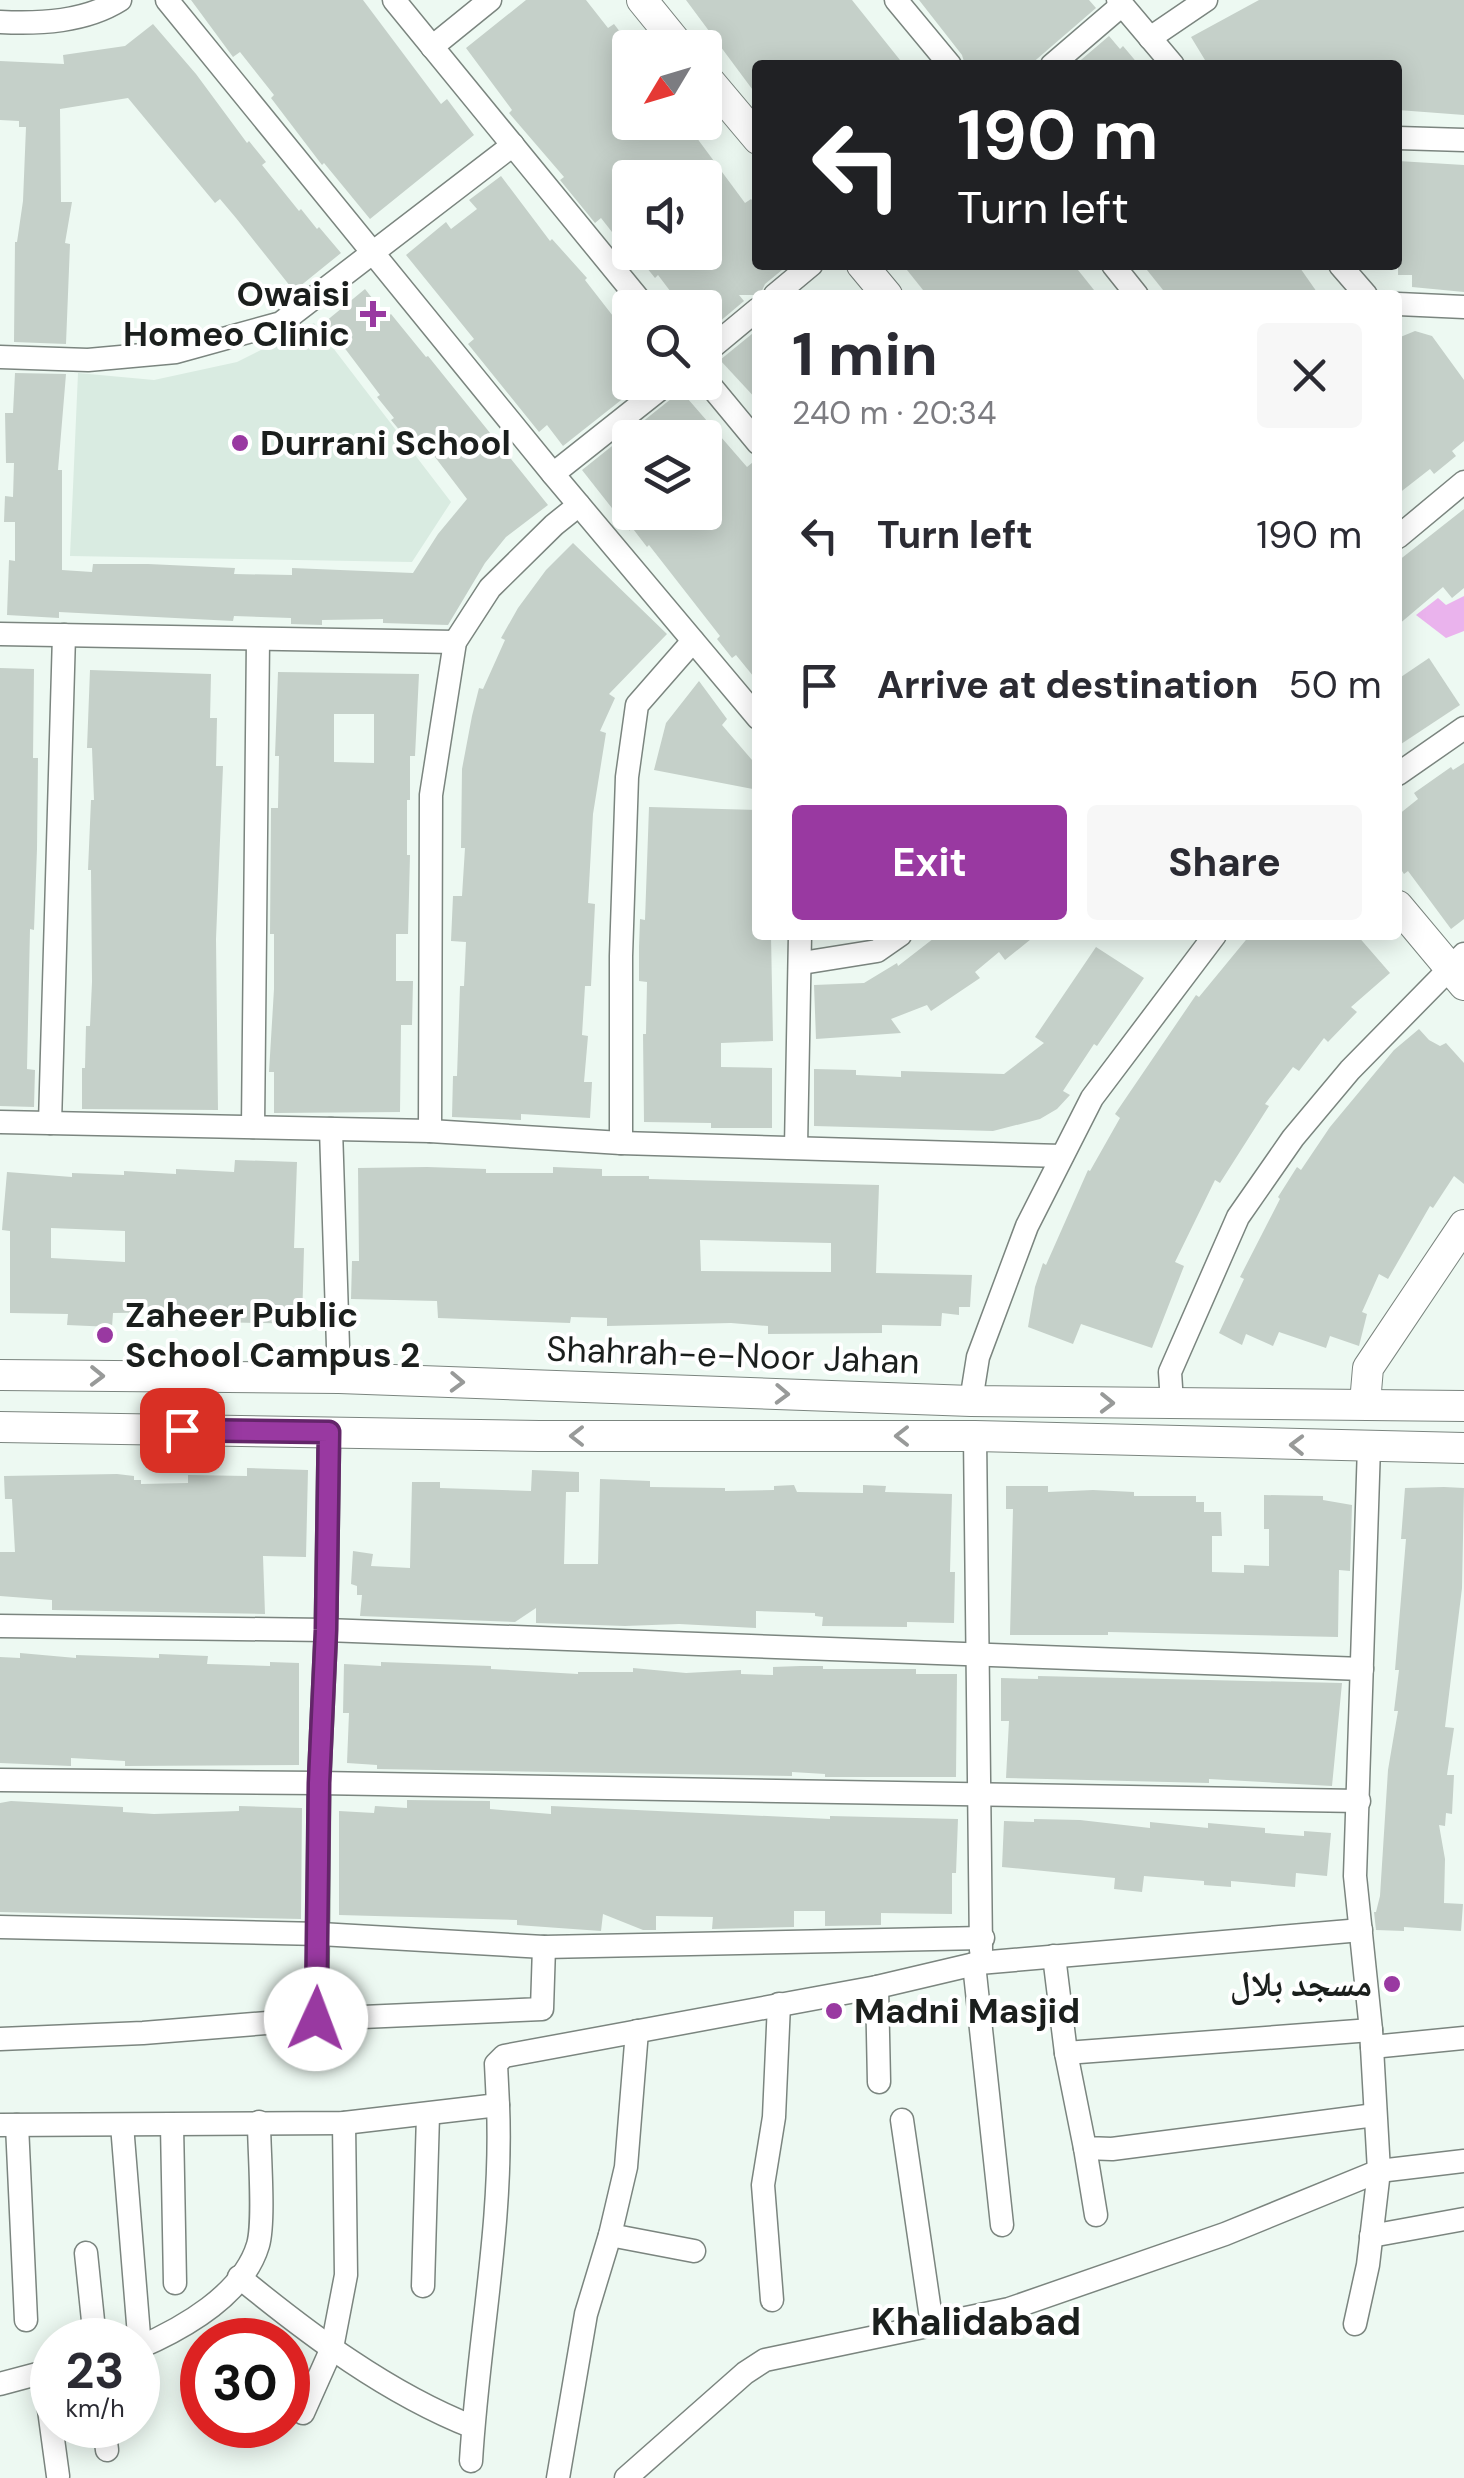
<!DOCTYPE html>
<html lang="en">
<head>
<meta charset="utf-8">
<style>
  body { margin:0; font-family:"DM Sans","Noto Naskh Arabic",sans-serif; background:#f7f7f7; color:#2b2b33; height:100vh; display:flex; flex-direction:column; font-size:38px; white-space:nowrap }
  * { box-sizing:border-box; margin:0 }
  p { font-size:32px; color:#7c7c81 }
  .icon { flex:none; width:55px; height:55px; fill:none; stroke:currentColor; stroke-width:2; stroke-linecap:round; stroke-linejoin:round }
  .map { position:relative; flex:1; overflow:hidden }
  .side { position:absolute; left:752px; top:290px; width:650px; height:650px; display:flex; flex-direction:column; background:#fff; border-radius:10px; box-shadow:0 5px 25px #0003 }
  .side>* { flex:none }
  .banner { position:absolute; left:752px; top:60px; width:650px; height:210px; border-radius:10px; box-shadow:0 5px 25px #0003; background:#202124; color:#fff; overflow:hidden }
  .needle { width:65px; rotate:232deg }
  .fabs { position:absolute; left:612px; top:30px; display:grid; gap:20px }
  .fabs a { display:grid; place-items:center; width:110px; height:110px; border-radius:10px; background:#fff; box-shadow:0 5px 25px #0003; font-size:50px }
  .speed { position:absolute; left:30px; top:2318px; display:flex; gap:20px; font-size:50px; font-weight:700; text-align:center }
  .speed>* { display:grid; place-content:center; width:130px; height:130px; border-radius:50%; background:#fff; box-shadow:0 5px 25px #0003; line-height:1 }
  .speed small { font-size:25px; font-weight:400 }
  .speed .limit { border:15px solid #d22; background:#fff; color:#111 }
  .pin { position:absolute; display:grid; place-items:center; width:85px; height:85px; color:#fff; margin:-42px; border-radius:20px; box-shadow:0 5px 15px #0006 }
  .me { position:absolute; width:110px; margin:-55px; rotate:2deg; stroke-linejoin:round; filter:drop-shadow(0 0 8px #0008) }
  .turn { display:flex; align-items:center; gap:35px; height:210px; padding:0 40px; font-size:45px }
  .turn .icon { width:130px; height:130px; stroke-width:2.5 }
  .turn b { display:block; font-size:70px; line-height:85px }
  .round { display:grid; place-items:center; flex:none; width:105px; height:105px; border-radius:10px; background:#f7f7f7 }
  .headline { display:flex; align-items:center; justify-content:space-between; height:170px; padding:0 40px }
  h1 { font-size:60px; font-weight:700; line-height:75px }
  .action { display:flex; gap:20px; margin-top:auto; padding:20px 40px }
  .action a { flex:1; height:115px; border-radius:10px; background:#9939a1; color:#fff; font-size:40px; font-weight:700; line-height:115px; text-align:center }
  .action a+a { background:#f7f7f7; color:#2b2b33 }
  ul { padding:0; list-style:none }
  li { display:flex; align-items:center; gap:30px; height:150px; padding:0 40px }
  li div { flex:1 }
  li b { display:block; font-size:38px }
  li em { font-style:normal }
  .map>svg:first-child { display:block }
  .built { fill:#d9ebe1 }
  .green { fill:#eab3ed }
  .building { fill:#c5d0c9; fill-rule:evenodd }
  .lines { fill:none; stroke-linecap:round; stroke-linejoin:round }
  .street-casing { stroke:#7b857f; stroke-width:25 }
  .secondary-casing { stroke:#7b857f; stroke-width:32 }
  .street { stroke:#fff; stroke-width:22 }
  .secondary { stroke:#fff; stroke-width:30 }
  .oneway { stroke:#989a99 }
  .route-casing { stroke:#632569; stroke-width:25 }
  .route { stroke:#9939a1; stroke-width:18 }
  .poi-dot { fill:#9939a1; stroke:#fff; stroke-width:4 }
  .labels { text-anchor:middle; stroke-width:8; stroke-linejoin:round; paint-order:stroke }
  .poi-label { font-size:35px; font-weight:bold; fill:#1b1f1d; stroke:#fff; text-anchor:start }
  .street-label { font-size:35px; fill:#1b1f1d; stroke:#fff }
  .neighbourhood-label { font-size:38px; font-weight:bold; fill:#1b1f1d; stroke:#fff }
</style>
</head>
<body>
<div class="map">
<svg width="1464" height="2478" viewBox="0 0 1464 2478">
  <rect width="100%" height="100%" fill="#edf9f2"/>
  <polygon class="built" points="314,323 451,502 412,562 70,556 78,373 154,380 237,362"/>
  <polygon class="green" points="1464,596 1464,631 1446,638 1416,615 1438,598 1446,605"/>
  <g class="building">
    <polygon points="191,0 363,0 441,104 447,99 474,135 370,219 324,163 322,165 271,98 274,95 240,52 233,57"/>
    <polygon points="526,0 586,0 608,28 614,24 630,45 630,122 685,122 745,203 751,199 758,207 758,265 788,265 765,284 760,295 739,295 744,301 705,334 705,308 683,308 658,275 655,278 634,252 720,252 705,234 705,178 630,178 630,255 601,218 595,223 560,180 564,177 509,113 512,110 466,48"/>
    <polygon points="686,0 852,0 904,65 758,65 758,97"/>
    <polygon points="919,0 1089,0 1096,8 1030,65 965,65 962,55"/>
    <polygon points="1259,0 1464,0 1464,115 1398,110 1398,65 1208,65 1191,37"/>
    <polygon points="153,24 196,74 247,143 249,141 266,162 262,165 299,211 301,209 317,229 319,227 341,253 294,291 236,218 220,199 215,203 128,98 60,109 61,202 72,202 65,243 70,244 66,344 14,342 15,242 17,242 23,201 26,127 19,127 19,121 0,120 0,61 64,64 63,55 125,46"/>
    <polygon points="1109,36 1120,49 1123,46 1139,65 1075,65"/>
    <polygon points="1398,161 1464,165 1464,292 1412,287 1412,275 1398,275"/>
    <polygon points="501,176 550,241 552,239 587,278 585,280 630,338 630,382 644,382 563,446 547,425 539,432 468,344 474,339 406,255 446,222 451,229 477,209 469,200"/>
    <polygon points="903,265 1074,265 1098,295 927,295"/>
    <polygon points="1143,265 1298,265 1319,295 1167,295"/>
    <polygon points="365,289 387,317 391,314 426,357 428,356 548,505 506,537 485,563 448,625 383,623 383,619 322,620 322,625 291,624 291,618 234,616 233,621 59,612 59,618 7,615 9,560 15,561 15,522 4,522 5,496 13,497 14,463 6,463 5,413 13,413 15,373 66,374 58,470 62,470 62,570 92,572 93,564 148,564 235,568 234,574 292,575 292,568 413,573 438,534 467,499 422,440 418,444 411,435 407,439 391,420 394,418 377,397 380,395 325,322"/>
    <polygon points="758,329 758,401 720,360"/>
    <polygon points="1415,331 1432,336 1464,380 1464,441 1452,451 1456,456 1434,474 1430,469 1398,494 1398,338"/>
    <path d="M 681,391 L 747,467 L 758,458 L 758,682 L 736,655 L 732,658 L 717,639 L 720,636 L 649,545 L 647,547 L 630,525 L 630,531 L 582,470 ZM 630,438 L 705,438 L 705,512 L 630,512 Z"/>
    <polygon points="1464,509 1464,588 1452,598 1443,587 1398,625 1398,561"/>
    <polygon points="573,543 667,634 609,694 615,698 600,731 606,733 593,814 588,903 595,904 591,986 585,986 582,1035 588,1036 584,1082 592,1082 590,1118 521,1114 521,1120 452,1117 453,1076 457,1076 460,986 464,986 466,942 451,941 453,896 462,896 465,848 461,848 462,769 472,716 479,688 483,689 505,640 501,638 518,608 546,570"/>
    <polygon points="1429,658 1460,705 1398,746 1398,679"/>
    <polygon points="0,668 34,669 33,758 38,758 37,849 34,930 30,929 27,1069 35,1070 34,1107 0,1106"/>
    <polygon points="90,670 211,674 210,718 217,718 216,766 223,766 216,939 218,1110 82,1109 82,1068 85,1068 86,1026 90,1026 92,982 91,870 88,870 91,800 94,800 92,748 87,748"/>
    <path d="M 278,672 L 419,674 L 415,756 L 410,756 L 410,800 L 407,800 L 407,855 L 410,855 L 408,934 L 396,934 L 396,981 L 413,981 L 412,1025 L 401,1025 L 400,1112 L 274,1113 L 274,1072 L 269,1072 L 274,989 L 274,934 L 270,934 L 271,808 L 278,808 L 279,756 L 275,756 ZM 334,714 L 374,714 L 374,763 L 334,762 Z"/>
    <polygon points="699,681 727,719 722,725 758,767 758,790 654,770 666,723"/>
    <polygon points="1464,763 1464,919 1451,929 1408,871 1404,874 1398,865 1398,815 1418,799 1414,793 1451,767 1453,770"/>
    <polygon points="649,807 758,810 758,935 771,935 773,1041 721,1043 721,1067 772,1068 772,1128 711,1128 711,1123 644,1122 643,1034 646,1034 647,982 639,981 639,947 640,919 645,920"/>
    <polygon points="938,935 1036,935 1005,960 999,952 975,972 980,978 931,1011 927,1005 891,1019 901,1033 816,1039 814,985 864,983 897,963 898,966"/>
    <polygon points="1250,935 1357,935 1390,973 1351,1007 1357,1012 1328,1042 1324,1038 1299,1071 1293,1067 1265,1104 1269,1106 1220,1183 1215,1180 1175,1262 1184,1266 1152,1348 1081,1324 1073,1344 1028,1327 1035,1287 1043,1263 1046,1265 1088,1170 1090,1171 1120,1118 1115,1114 1196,995 1199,997"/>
    <polygon points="1096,947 1144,978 1097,1046 1094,1044 1063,1091 1070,1095 1057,1109 1040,1119 993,1131 814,1126 814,1069 856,1070 856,1075 901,1077 901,1071 1004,1074 1044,1043 1035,1037"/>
    <polygon points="1419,1029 1429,1040 1440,1046 1446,1043 1464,1063 1464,1184 1454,1176 1433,1208 1430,1206 1388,1279 1379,1274 1362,1312 1367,1314 1359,1346 1330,1336 1326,1348 1279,1332 1273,1346 1246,1334 1242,1345 1219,1333 1244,1279 1240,1277 1280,1199 1278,1197 1297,1167 1301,1170 1330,1127 1394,1050"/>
    <path d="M 235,1160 L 297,1162 L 294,1248 L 304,1248 L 302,1324 L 177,1321 L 177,1312 L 113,1313 L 112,1327 L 67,1325 L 68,1314 L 10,1313 L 10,1231 L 2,1230 L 7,1172 L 72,1177 L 72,1173 L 124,1175 L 124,1171 L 176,1174 L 176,1169 L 234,1172 ZM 51,1228 L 125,1231 L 125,1262 L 51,1258 Z"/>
    <path d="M 427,1167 L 486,1169 L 486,1173 L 553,1173 L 553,1167 L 602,1169 L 602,1176 L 649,1176 L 649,1179 L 879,1185 L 876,1273 L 972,1275 L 970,1307 L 959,1307 L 959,1315 L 942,1313 L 941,1326 L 882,1325 L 882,1333 L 768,1334 L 768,1326 L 731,1323 L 607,1326 L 607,1318 L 571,1317 L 570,1323 L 438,1318 L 437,1301 L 351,1299 L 352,1261 L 359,1261 L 358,1168 ZM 700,1240 L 831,1243 L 831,1272 L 701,1271 Z"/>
    <polygon points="247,1468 308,1470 306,1557 263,1556 265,1614 52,1610 52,1600 0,1596 0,1552 15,1552 12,1499 5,1499 4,1476 117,1474 134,1476 134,1480 141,1480 141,1484 188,1483 188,1475 247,1476"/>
    <polygon points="532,1470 579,1472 579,1492 566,1492 564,1564 598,1564 600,1479 650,1481 650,1487 725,1488 725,1491 774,1490 774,1486 794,1485 797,1492 863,1493 863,1485 886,1486 885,1492 952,1494 950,1572 955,1572 954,1623 907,1622 907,1627 822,1626 823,1617 815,1616 815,1613 756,1611 756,1628 679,1624 625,1626 536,1623 536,1608 515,1622 360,1616 362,1595 357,1595 357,1586 351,1584 353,1551 373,1554 371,1566 410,1568 412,1482 440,1482 440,1488 531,1491"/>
    <polygon points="1006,1486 1048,1486 1048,1492 1093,1490 1134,1492 1134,1496 1196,1496 1196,1502 1204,1502 1204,1512 1221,1512 1222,1536 1212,1536 1212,1572 1244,1573 1244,1565 1269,1566 1269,1529 1264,1529 1264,1495 1323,1496 1323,1500 1352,1505 1350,1571 1339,1570 1338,1637 1108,1632 1108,1635 1010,1635 1013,1509 1006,1509"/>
    <polygon points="1444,1487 1464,1488 1462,1588 1445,1727 1454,1728 1447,1775 1454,1775 1452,1814 1446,1813 1445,1826 1439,1825 1445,1859 1444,1903 1463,1904 1461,1931 1404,1927 1404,1931 1376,1930 1374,1912 1376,1912 1380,1896 1388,1770 1398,1711 1394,1711 1399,1670 1395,1670 1406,1539 1401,1539 1405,1488"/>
    <polygon points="20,1653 76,1658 76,1655 159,1658 159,1654 208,1656 207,1664 270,1666 270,1662 299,1663 299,1765 125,1766 125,1761 71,1758 71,1766 0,1763 0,1657 20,1658"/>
    <polygon points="381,1662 491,1666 491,1669 578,1674 578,1672 633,1672 633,1668 686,1673 741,1670 741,1674 773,1675 773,1667 800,1666 823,1666 823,1669 916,1669 916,1674 957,1674 956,1777 825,1777 825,1774 792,1772 792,1776 377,1769 377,1765 347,1763 349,1713 343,1713 344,1664 381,1666"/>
    <polygon points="1038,1676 1342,1683 1332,1786 1209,1779 1209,1783 1006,1778 1009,1721 1001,1721 1001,1678 1038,1679"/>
    <polygon points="407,1800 490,1801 490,1809 551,1814 551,1806 830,1819 830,1816 958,1819 956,1873 952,1873 952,1914 881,1913 881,1925 825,1926 825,1911 794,1911 794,1927 712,1929 713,1917 656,1916 656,1930 643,1930 603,1914 601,1931 517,1925 517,1920 339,1915 339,1811 374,1813 375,1806 407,1808"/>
    <polygon points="11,1801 123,1807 123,1812 154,1814 239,1811 239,1806 302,1808 301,1919 0,1912 0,1803"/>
    <polygon points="1034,1819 1080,1820 1150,1828 1150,1822 1208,1828 1208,1823 1265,1828 1265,1833 1304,1836 1304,1831 1331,1833 1327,1876 1296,1873 1295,1887 1231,1881 1231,1887 1204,1885 1204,1881 1144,1876 1142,1892 1114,1889 1115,1878 1002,1867 1004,1821 1034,1822"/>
  </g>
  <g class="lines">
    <g class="street-casing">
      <g id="street">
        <polyline points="167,0 553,474 758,718"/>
        <polyline points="394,0 646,308"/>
        <polyline points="896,0 950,65"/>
        <polyline points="1118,0 1173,65"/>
        <path d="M 0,22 C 40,24 85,22 120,0"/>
        <polyline points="1150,38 1206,0"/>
        <polyline points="432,47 490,0"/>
        <polyline points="1052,65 1122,5"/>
        <polyline points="1398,138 1464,140"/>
        <polyline points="1113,265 1137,295"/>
        <polyline points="1340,265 1366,295"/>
        <polyline points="775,295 811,265"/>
        <polyline points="1398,304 1464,307"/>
        <polyline points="705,353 758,309"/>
        <polyline points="0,357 88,360 176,352 281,323 513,145"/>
        <polyline points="705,379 758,443"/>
        <polyline points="553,474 669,382"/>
        <polyline points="1398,537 1464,482"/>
        <polyline points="0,634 455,642"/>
        <polyline points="1398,774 1464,728"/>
        <polyline points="802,963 877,951 900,935"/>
        <polyline points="0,1122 430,1131 621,1143 1062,1156"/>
        <polyline points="50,1123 64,635"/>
        <polyline points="253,1127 258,639"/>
        <polyline points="331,1129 339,1378"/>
        <polyline points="430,1131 431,795 455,642 490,588 554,525 579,505"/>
        <polyline points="621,1143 621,956 627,777 637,705 693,641"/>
        <polyline points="796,1147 800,935"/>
        <polyline points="971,1401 978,1357 1027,1226 1092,1098 1215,935"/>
        <polyline points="1172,1403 1170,1372 1238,1217 1293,1138 1350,1070 1464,954"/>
        <polyline points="975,1436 981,1950"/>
        <polyline points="0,1626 326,1630 1362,1669"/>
        <polyline points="0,1780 319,1783 1359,1801"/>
        <polyline points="0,1927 320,1934 544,1947 983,1938"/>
        <polyline points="1054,1956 1066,2053 1085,2148 1112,2149 1375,2115"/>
        <polyline points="974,1964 1002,2225"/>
        <polyline points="877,1987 879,2082"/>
        <polyline points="317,2019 542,2009 544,1947"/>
        <polyline points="0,2039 143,2033 317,2019 319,1783 326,1630 329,1432"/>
        <polyline points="1372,2047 1464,2038"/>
        <polyline points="1066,2053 1371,2030"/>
        <polyline points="902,2120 932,2325"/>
        <polyline points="0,2125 344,2123 498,2105 496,2064 504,2056 877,1987 979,1963 1361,1930"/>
        <polyline points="17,2125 26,2320"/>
        <polyline points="122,2125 140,2348"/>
        <polyline points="172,2125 175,2283"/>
        <polyline points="1085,2148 1096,2215"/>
        <polyline points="610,2235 694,2251"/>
        <polyline points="1371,2236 1464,2219"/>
        <polyline points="86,2253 95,2340"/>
        <path d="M 239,2277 C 310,2335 387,2393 473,2427"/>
        <polyline points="423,2286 428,2115"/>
        <polyline points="772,2300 763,2185 774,2117 779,2004"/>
        <polyline points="1355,2324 1368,2265 1379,2171 1371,2030 1355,1876 1369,1446"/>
        <path d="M 138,2348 C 182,2329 243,2295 258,2245 C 265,2221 259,2151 259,2122"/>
        <polyline points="44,2373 58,2476"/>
        <polyline points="0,2384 52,2370"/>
        <polyline points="303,2413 332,2348 346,2275 344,2123"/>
        <polyline points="104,2425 107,2450"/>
        <path d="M 471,2461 C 478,2342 503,2224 498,2105"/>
        <polyline points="558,2478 586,2314 610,2235 626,2167 637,2031"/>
        <polyline points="626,2478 745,2373 765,2360 1009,2309 1225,2234 1379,2171 1464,2161"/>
      </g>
    </g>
    <g class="secondary-casing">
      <g id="secondary">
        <polyline points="642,0 681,48"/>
        <polyline points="705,76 758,139"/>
        <polyline points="862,265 887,295"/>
        <polyline points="1398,906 1464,985"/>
        <polyline points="0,1375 339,1378 971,1401 1464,1406"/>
        <polyline points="1365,1403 1368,1368 1464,1225"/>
        <polyline points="0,1427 539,1436 975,1436 1464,1448"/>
      </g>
    </g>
    <use href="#street" class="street"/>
    <use href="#secondary" class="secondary"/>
  </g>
  <defs><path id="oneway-chevron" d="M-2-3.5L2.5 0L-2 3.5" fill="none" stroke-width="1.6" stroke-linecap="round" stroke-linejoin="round" transform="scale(2.5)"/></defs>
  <g class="oneway">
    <use href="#oneway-chevron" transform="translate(97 1376) rotate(1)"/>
    <use href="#oneway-chevron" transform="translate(457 1382) rotate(2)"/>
    <use href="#oneway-chevron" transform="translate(782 1394) rotate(2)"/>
    <use href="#oneway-chevron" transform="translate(1107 1403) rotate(1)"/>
    <use href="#oneway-chevron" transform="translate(577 1436) rotate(180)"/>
    <use href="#oneway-chevron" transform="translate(902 1436) rotate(-180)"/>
    <use href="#oneway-chevron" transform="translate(1297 1445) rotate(-179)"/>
  </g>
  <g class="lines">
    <g class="route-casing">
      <polyline id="route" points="182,1430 329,1432 326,1630 319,1783 316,2019"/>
    </g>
    <use href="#route" class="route"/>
  </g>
  <g class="poi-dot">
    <path d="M368 299h10v10h10v10h-10v10h-10v-10h-10v-10h10z"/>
    <circle cx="240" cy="443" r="10"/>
    <circle cx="105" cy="1335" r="10"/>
    <circle cx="1392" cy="1984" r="10"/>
    <circle cx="834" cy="2011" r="10"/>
  </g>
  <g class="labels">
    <g class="poi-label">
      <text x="350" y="306" text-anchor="end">Owaisi<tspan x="350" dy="40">Homeo Clinic</tspan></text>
      <text x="260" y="455">Durrani School</text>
      <text x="125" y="1327">Zaheer Public<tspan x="125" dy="40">School Campus 2</tspan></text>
      <text x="1372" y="1996" text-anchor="end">مسجد بلال</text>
      <text x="854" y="2023">Madni Masjid</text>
    </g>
    <g class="street-label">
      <text transform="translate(733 1355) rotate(2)" y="12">Shahrah-e-Noor Jahan</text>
    </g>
    <g class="neighbourhood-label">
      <text x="976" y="2335">Khalidabad</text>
    </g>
  </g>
</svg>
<div class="fabs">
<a><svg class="needle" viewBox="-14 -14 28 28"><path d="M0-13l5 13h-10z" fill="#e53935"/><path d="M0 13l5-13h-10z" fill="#7c7c81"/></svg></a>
<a><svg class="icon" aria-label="sound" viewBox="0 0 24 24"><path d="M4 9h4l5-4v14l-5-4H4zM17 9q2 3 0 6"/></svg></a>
<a><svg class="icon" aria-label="search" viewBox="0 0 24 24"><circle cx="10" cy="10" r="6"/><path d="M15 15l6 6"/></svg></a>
<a><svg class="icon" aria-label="layers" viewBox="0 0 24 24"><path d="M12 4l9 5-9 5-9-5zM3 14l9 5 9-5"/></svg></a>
</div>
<div class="speed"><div>23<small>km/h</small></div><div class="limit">30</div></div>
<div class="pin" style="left:182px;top:1430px;background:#d93025"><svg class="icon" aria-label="arrive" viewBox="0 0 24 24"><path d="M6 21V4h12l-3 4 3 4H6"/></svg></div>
<svg class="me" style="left:316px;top:2019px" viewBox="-20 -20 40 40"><circle r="19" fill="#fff"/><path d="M0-13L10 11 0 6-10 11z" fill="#9939a1"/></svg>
<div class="banner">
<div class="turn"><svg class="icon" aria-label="left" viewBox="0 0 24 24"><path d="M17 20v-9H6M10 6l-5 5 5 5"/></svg><div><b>190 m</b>Turn left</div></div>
</div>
<section class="side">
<div class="headline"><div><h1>1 min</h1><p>240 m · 20:34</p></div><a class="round"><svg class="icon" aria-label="close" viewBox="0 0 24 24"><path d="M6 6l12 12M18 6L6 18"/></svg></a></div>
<ul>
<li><svg class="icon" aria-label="left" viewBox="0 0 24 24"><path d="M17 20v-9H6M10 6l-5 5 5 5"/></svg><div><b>Turn left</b></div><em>190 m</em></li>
<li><svg class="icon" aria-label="arrive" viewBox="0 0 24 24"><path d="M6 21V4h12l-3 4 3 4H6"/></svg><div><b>Arrive at destination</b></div><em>50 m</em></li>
</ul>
<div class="action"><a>Exit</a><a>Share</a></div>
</section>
</div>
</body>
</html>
